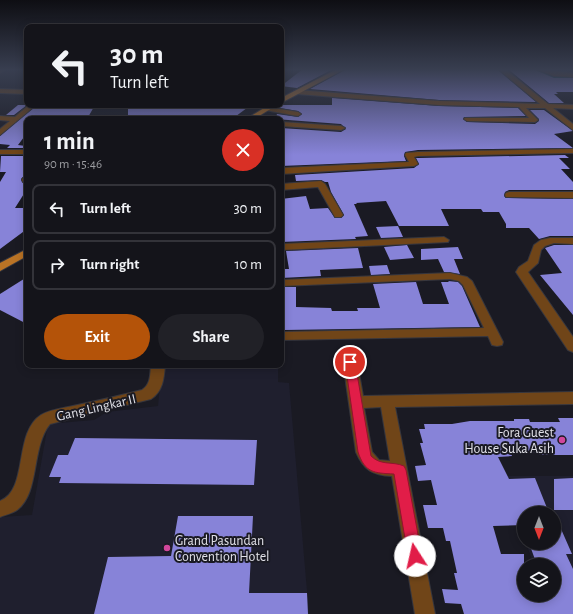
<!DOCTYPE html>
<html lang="en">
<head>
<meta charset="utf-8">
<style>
  body { margin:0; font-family:"Alegreya Sans",sans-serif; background:#212127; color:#f1f3f6; height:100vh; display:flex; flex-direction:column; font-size:15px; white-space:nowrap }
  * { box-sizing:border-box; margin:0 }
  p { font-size:13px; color:#9d9ea2 }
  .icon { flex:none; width:22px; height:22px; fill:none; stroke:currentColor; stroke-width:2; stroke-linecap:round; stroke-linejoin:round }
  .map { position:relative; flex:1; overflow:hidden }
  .details { position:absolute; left:24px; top:116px; width:260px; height:252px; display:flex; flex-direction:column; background:#14141a; border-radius:8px; box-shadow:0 2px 10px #0003,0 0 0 1px #333339 }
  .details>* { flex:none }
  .top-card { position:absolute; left:24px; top:24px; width:260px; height:84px; border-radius:8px; box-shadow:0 2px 10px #0003,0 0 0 1px #333339; background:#14141a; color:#f1f3f6; overflow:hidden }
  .needle { width:26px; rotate:180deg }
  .tools { position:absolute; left:517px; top:506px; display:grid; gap:8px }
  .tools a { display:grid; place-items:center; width:44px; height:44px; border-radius:50%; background:#14141a; box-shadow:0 2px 10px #0003,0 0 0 1px #333339; font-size:20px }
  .pin { position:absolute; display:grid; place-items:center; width:34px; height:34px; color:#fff; margin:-17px; border:2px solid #fff; border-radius:50%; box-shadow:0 1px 4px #0007 }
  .me { position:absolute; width:44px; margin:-22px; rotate:350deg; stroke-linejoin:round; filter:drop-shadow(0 0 3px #0008) }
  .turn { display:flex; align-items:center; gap:14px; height:84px; padding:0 20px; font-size:18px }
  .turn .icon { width:52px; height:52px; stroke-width:2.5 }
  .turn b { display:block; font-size:28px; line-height:34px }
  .round { display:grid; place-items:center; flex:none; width:42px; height:42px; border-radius:21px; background:#212127 }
  .overview { display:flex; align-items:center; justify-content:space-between; height:68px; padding:0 20px }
  h1 { font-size:24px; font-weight:600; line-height:30px }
  .action { display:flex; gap:8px; margin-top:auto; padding:8px 20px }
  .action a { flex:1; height:46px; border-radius:24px; background:#b45309; color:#fff; font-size:16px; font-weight:600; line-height:46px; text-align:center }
  .action a+a { background:#212127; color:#f1f3f6 }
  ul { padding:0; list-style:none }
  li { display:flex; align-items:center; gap:12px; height:50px; margin:0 8px 6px; padding:0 12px; border:2px solid #333339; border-radius:8px }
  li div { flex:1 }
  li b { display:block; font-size:15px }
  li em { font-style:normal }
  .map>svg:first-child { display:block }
  .built { fill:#1f1f2e }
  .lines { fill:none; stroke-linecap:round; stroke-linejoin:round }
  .river { fill:#015968; fill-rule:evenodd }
  .building { fill:#8783d8 }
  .minor-casing { stroke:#36363e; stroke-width:2 }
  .major-casing { stroke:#36363e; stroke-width:2 }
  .minor { fill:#704518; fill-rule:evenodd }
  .major { fill:#ba7325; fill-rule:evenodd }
  .route { fill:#e11d48; stroke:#92132f }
  .hotel-dot { fill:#d1479c; stroke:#1a1a23; stroke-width:1.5 }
  .labels { text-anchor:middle; stroke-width:4; stroke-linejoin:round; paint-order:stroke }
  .near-street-label { font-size:14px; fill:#e0e0e7; stroke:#1a1a23 }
  .near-poi-label { font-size:14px; fill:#e0e0e7; stroke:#1a1a23; text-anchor:end }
</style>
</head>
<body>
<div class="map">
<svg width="573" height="614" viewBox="0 0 573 614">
  <rect width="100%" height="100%" fill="#1a1a23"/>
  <g class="built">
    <polygon points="162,365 278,365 278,382 289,383 309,614 0,614 0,517 32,515 48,424 94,420 107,412 158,406"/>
    <polygon points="501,476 573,476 573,614 554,595 554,565 534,565 526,543 554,543 554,513 524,513 524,538"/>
  </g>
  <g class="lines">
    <path class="river" d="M 530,69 C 545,69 559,71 573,74 L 573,80 L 553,80 L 532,72 Z"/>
  </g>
  <g class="building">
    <polygon points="303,69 333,69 297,88 281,86"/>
    <polygon points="346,69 497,69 536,102 439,100 310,89"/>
    <polygon points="508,69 535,70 554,78 573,78 573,92 556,92 558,94 554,94 564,103 549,103"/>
    <polygon points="332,98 439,106 518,108 526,116 464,117 463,119 467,122 535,124 539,121 539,119 530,110 544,110 573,131 554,134 573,148 418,150 405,152 404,156 406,161 281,166 281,128 341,132 346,129 341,124 275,119 277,114 298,117 302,114 298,111 280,108 281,105 332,105"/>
    <polygon points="18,105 27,105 14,115 6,115"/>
    <polygon points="37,105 42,105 41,106 95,105 87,119 27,119 27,133 18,145 26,146 24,148 7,148 10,145 0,144 0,136"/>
    <polygon points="128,105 251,105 232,119 128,119"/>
    <polygon points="565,155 569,158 559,158 570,169 561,169 573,182 573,190 509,190 505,192 504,196 506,198 573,199 573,236 550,236 539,239 529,228 506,228 506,224 499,212 483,212 481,209 441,209 449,226 399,226 386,201 356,203 357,204 354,204 368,236 355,237 356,239 281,242 281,199 306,196 310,209 328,208 335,218 341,218 344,215 331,192 328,182 325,182 321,180 296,181 295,175 414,168 419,164 416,158 418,158"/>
    <polygon points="1,156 27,156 27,176 23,177 21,179 23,183 27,184 27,189 15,208 27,208 27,229 0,249 0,182 6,172 0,172"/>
    <polygon points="398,226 403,237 381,238 376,227"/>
    <polygon points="407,245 414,258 390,260 384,247"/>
    <polygon points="554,245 573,245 573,315 540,275 562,273 545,248"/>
    <polygon points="458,247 463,259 454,259 460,274 444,272 438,259 421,260 421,249"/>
    <polygon points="358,248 363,268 320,270 321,276 281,278 281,269 289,269 286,251"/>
    <polygon points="387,265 390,274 371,275 369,266"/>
    <polygon points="27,277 27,324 0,310 0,294"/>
    <polygon points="448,281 458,282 462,286 480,327 284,330 281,304 281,287 296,287 296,307 331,308 332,311 358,311 357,308 380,308 373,284 416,282 423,304 449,304 441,282 449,282"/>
    <polygon points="558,418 573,418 573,455 540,455 538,452 511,453 512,456 498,457 509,479 535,478 549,513 524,513 524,525 493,526 501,554 524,554 524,595 554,595 554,565 537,565 529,543 554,543 554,513 572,554 566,554 573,569 573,614 464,614 461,604 445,603 442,589 458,590 454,573 457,573 450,541 446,541 443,528 428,528 423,505 437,505 431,480 418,481 415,466 426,465 420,443 423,443 419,429 425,429 424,424 452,424 470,421 514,421 514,419 529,419 530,422 560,422"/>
    <polygon points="75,438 257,440 254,485 59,483 61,477 49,477 58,455 68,455"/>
    <polygon points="573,478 573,510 554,510 554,479"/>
    <polygon points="178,516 253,516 249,593 307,593 308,614 94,614 108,557 171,556"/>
  </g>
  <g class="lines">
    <g class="minor-casing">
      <g id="minor">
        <polygon points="0,69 6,69 0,73"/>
        <polygon points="498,69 505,69 548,104 573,105 573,109 553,108 573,124 573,130 545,108 526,108 538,120 535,122 467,121 464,119 465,118 529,118 519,107 439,105 297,94 294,92 297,90 439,101 540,104"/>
        <polygon points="536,69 573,73 573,77 554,76"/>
        <polygon points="0,89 27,90 27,94 0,93"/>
        <polygon points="29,105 36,105 0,135 0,129 10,121 0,120 0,116 15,117"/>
        <polygon points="267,107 298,112 301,114 298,116 265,110 265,108"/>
        <polygon points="281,122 341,126 345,128 341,130 281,126"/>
        <polygon points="573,149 573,153 418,156 414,157 418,164 414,166 281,174 281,168 409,162 405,155 406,153 418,152"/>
        <rect x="0" y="150" width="27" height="4"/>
        <polygon points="26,177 27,183 23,182 22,180 23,178"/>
        <polygon points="321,181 325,184 343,215 341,217 335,217 318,187 281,190 281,184"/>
        <polygon points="509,192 573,192 573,198 506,197 505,195 506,193"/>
        <polygon points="444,237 449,240 448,242 281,250 281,244"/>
        <polygon points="550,238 573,238 573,244 554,243 545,246 541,250 538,263 528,272 573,337 573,352 568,350 516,272 519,267 528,261 534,245 541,240"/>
        <polygon points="450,273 467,277 472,281 503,342 502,345 497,346 492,345 488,336 281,340 281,332 484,328 463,285 459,281 450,279 281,286 281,280"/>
        <path d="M 350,357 L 355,359 L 357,362 L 363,396 L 573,392 L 573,404 L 395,407 L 435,614 L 415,614 L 392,476 C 372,475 364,470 356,452 L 343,362 L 345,359 ZM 381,407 L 390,461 L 379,460 L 372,452 L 364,408 Z"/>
        <path d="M 151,365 L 165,365 C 164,378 163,391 151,399 L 50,424 C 31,447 40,493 17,510 C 13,513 5,515 0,517 L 0,501 C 29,490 13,433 41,415 C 49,410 63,408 73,406 C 96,401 119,396 142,390 C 151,384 150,375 151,365 Z"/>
      </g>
    </g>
    <g class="major-casing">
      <g id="major">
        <polygon points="337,69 345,69 281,103 281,98"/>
        <polygon points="269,105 277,105 254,119 246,119"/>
        <polygon points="27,249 27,256 0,271 0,263"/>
      </g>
    </g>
    <use href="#minor" class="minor"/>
    <use href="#major" class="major"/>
  </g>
  <linearGradient id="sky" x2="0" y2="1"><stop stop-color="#0e0e13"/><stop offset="0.45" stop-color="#383e50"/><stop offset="1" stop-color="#383e50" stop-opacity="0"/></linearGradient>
  <rect width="573" height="155" fill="url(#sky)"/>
  <path class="route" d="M 350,359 L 353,360 L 355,362 L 371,456 C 381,466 392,461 404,466 L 406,470 L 422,556 L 420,561 L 415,563 L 410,561 L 408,556 L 394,474 C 374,473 365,473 358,452 L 345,362 L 346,360 Z"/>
  <g class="hotel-dot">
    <circle cx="562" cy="440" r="4"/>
    <circle cx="167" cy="548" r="4"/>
  </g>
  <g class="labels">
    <g class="near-street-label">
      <text transform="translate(96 407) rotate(-13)" y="5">Gang Lingkar II</text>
    </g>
    <g class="near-poi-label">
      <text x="554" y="437">Fora Guest<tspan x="554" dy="16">House Suka Asih</tspan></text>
      <text x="175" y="545" text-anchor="start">Grand Pasundan<tspan x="175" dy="16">Convention Hotel</tspan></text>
    </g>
  </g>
</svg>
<div class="tools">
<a><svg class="needle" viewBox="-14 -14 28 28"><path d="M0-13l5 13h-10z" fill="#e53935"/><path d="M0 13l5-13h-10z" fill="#9d9ea2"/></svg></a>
<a><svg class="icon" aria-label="layers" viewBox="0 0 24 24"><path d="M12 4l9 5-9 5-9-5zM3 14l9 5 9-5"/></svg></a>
</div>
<div class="pin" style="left:350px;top:362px;background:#d93025"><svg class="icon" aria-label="arrive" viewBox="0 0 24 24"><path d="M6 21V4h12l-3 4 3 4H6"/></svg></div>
<svg class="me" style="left:415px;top:556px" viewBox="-20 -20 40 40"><circle r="19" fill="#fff"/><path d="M0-13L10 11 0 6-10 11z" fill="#e11d48"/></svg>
<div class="top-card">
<div class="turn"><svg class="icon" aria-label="left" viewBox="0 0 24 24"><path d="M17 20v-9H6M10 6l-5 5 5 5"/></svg><div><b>30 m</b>Turn left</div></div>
</div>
<section class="details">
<div class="overview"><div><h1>1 min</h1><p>90 m · 15:46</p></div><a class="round" style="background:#d93025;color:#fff"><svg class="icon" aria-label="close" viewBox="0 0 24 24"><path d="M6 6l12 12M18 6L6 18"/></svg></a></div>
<ul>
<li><svg class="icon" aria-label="left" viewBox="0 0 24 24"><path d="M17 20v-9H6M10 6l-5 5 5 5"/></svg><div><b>Turn left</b></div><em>30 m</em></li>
<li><svg class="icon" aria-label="right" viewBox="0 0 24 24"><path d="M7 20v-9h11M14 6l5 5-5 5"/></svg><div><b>Turn right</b></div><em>10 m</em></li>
</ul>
<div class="action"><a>Exit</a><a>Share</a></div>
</section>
</div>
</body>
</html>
